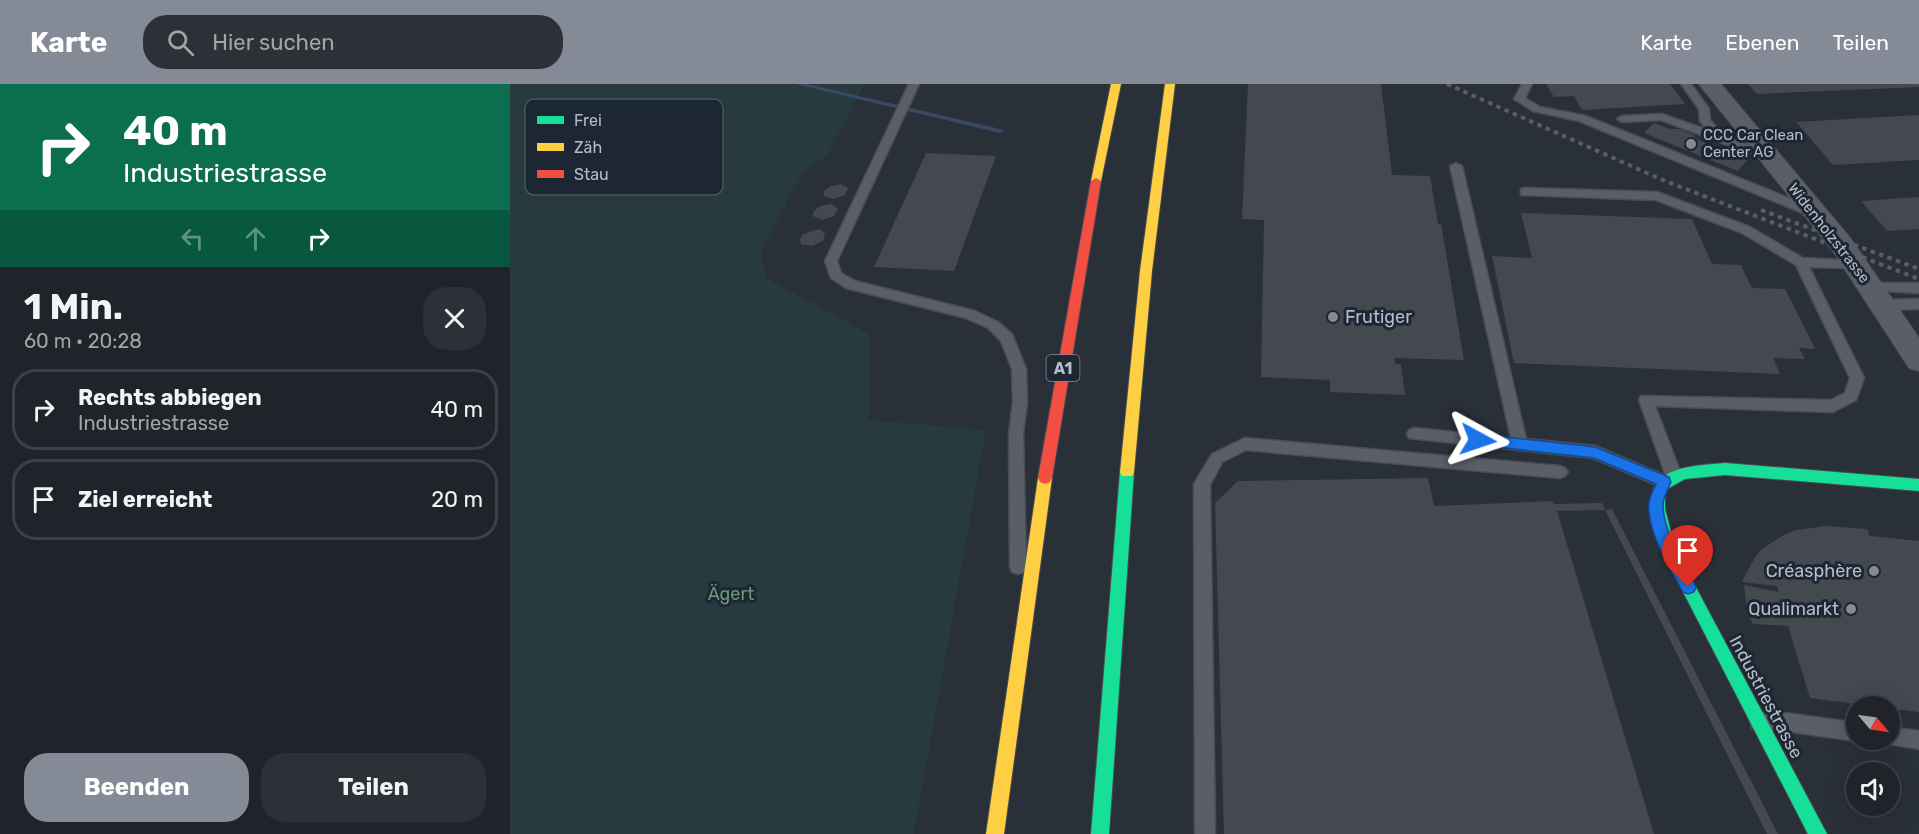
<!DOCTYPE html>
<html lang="de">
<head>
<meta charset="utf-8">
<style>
  body { margin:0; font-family:Rubik,sans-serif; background:#2d3036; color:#f1f3f6; height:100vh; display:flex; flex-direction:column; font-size:22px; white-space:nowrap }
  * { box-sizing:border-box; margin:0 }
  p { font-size:20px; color:#a2a4a8 }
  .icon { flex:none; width:33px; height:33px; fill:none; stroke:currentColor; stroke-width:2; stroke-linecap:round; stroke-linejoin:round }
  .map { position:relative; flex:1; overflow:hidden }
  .sheet { display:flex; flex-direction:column; background:#20242a; width:510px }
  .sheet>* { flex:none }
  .banner { background:#0b6e4f; color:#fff; overflow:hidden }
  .needle { width:39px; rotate:119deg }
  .fabs { position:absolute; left:1336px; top:612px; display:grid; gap:12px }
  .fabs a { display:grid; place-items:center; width:54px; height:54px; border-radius:50%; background:#20242a; box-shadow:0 6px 24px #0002,0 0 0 2px #3d4147; font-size:30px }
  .pin { position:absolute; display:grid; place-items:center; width:51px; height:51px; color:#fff; margin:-62px -26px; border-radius:50% 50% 50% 0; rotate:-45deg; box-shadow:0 0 6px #0007 }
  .pin .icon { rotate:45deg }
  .me { position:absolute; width:66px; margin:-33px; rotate:95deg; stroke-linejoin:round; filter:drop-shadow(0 0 4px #0008) }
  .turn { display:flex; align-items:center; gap:21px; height:126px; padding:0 24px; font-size:27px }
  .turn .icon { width:78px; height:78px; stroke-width:2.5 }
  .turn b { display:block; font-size:42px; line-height:51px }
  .lanes { display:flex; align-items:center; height:57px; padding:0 24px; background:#0003; justify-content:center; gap:30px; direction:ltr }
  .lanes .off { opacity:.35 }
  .round { display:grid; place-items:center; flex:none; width:63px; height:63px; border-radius:24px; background:#2d3036 }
  .headline { display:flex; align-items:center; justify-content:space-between; height:102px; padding:0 24px }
  h1 { font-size:36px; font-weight:700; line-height:45px }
  .button { display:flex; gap:12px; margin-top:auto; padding:12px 24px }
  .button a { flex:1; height:69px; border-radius:24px; background:#848b96; color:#fff; font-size:24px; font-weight:700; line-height:69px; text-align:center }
  .button a+a { background:#2d3036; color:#f1f3f6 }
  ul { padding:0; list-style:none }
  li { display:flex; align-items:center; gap:18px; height:81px; margin:0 12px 9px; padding:0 12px; border:3px solid #3d4147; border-radius:24px }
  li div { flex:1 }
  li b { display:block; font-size:22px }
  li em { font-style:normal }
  header { display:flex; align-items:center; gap:36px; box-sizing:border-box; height:84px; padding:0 30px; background:#848b96; color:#fff }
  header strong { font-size:28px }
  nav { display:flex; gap:33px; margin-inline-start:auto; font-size:21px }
  .search { width:420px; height:54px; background:#2d3036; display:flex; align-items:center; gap:15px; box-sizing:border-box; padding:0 21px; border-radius:24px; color:#a2a4a8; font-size:22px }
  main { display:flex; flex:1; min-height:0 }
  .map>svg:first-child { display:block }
  .green { fill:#273a3e }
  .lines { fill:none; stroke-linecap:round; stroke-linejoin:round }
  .stream { fill:#384963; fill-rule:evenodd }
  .building { fill:#444950 }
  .lane-casing { stroke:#484c53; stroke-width:3 }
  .street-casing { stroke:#484c53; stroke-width:2 }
  .fast-casing { stroke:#484c53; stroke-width:2 }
  .slow-casing { stroke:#484c53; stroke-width:2 }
  .jam-casing { stroke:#484c53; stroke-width:2 }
  .lane { fill:#5a5e66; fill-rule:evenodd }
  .street { fill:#5a5e66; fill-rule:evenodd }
  .fast { fill:#16e098; fill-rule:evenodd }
  .slow { fill:#ffcf43; fill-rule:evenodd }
  .jam { fill:#f24e42; fill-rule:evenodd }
  .rail { stroke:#595d64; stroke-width:4; stroke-dasharray:4.5 4.5; stroke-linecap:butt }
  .route { fill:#1a73e8; stroke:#114b97; stroke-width:1.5 }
  .poi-dot { fill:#848b96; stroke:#1d2633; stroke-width:2 }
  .labels { text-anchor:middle; stroke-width:6; stroke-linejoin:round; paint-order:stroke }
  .far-poi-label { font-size:15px; fill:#b4bcc9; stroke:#1d2633; text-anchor:start }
  .far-street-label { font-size:15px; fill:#b4bcc9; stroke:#1d2633 }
  .shield { fill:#1d2633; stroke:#878f9c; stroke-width:1.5 }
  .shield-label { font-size:16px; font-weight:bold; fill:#b4bcc9 }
  .poi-label { font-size:18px; fill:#b4bcc9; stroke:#1d2633; text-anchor:end }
  .park-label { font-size:18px; fill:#6b9a76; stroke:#1d2633 }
  .street-label { font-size:18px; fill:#b4bcc9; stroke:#1d2633 }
  .key { fill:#1d2633; stroke:#4a5360; stroke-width:1.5 }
  .key-label { font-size:16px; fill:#b4bcc9 }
</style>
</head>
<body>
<header>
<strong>Karte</strong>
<div class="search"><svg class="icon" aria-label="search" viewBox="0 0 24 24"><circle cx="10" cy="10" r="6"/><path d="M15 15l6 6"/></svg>Hier suchen</div>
<nav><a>Karte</a><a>Ebenen</a><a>Teilen</a></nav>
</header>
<main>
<section class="sheet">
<div class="banner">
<div class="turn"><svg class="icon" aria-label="right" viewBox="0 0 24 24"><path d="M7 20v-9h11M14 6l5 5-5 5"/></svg><div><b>40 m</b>Industriestrasse</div></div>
<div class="lanes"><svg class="icon off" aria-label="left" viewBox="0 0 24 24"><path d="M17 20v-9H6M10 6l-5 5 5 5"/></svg><svg class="icon off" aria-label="ahead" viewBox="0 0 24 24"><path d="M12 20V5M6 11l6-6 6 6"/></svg><svg class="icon" aria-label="right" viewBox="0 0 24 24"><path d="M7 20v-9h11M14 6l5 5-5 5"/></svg></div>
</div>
<div class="headline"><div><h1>1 Min.</h1><p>60 m · 20:28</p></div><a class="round"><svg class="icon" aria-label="close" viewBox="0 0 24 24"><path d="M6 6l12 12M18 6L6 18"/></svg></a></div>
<ul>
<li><svg class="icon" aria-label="right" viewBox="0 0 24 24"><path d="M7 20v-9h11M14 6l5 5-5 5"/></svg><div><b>Rechts abbiegen</b><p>Industriestrasse</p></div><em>40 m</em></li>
<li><svg class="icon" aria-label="arrive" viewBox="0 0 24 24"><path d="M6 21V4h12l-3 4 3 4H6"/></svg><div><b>Ziel erreicht</b></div><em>20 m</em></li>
</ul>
<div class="button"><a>Beenden</a><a>Teilen</a></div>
</section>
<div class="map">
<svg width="1409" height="750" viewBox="0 0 1409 750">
  <rect width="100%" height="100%" fill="#2a3038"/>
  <polygon class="green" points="0,0 354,0 318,70 293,88 251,168 256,194 359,250 359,336 476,346 404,750 0,750"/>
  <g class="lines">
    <polygon class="stream" points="285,0 298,0 490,45 494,47 490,49"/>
  </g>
  <g class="building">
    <polygon points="738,0 871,0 882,91 920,92 928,140 931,140 954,276 885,274 885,280 891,280 895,311 820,308 820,296 751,293 754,136 732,135"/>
    <polygon points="1036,0 1160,0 1175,20 1072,26 1064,12 1044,13"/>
    <polygon points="1238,0 1409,0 1409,3 1247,10"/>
    <polygon points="1409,31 1409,76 1323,81 1286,38"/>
    <polygon points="1144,39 1161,45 1169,45 1184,51 1186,55 1237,76 1228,87 1134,49"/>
    <polygon points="416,69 486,72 444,187 364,183"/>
    <polygon points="331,100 338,104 335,111 323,115 314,112 314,107 319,103"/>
    <polygon points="1409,113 1409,145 1377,147 1351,117"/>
    <polygon points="322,120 328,125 324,132 312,136 303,132 304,127 310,122"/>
    <polygon points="1011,129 1182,135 1202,180 1231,181 1242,204 1275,205 1305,265 1289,264 1295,275 1263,274 1270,290 1004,279 982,172 1022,174"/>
    <polygon points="309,145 315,149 313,157 302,162 291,160 290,155 293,150"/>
    <polygon points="918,394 924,422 1043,417 1044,420 1092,419 1095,426 1047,427 1144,750 714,750 705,419 728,397"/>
    <polygon points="1102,425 1268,750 1257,750 1095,426"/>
    <polygon points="1316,442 1357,445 1360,452 1409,457 1409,628 1300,614 1278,542 1243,540 1237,526 1234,501 1269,508 1267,502 1232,498 1245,473 1253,464 1274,451 1286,446"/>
  </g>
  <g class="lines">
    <g class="lane-casing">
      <g id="lane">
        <polygon points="399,0 409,0 327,177 331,189 345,197 465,227 488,238 502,250 516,285 517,319 513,349 516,483 514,488 508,490 502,488 500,483 499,349 503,319 502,285 491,257 478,244 456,234 336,204 321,194 315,177"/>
        <polygon points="1012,0 1022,0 1015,14 1030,23 1076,32 1308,126 1310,129 1308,132 1300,132 1069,37 1023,27 1004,15"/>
        <polygon points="1171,0 1181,0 1199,25 1200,36 1214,52 1261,70 1261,74 1253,74 1151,36 1112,38 1107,35 1112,32 1152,30 1197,46 1190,37 1189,25"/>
        <polygon points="946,79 952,82 1016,355 1085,362 1156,392 1129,316 1131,312 1321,316 1335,309 1340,294 1286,181 1232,149 1146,116 1011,111 1011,105 1015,104 1147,108 1240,143 1293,174 1348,177 1350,180 1344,184 1299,183 1354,294 1346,316 1323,328 1145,322 1171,390 1168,395 1160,395 1159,403 1154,404 1083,374 899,354 897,350 899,346 904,344 1001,354 940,82"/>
        <polygon points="1361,199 1409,199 1409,209 1356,206 1355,203"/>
        <polygon points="1409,215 1409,225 1373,226 1367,221 1373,216"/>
        <polygon points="735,354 1050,382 1055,384 1058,388 1055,392 1050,394 736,366 712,378 700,401 705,750 685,750 684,400 702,370"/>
        <polygon points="1249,628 1275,629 1347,639 1347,656 1351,656 1347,657 1275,647 1249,646 1242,644 1240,637 1242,630"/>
        <polygon points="1380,643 1409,647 1409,665 1373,659 1372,656 1380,656"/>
      </g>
    </g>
    <g class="street-casing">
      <polygon id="street" points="1189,0 1211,0 1341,155 1409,254 1409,287 1399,284 1323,167"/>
    </g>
    <g class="fast-casing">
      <g id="fast">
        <path d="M 1215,379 L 1409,395 L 1409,407 L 1215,391 L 1175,395 L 1157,405 L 1155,411 L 1155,425 L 1165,464 L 1317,750 L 1298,750 L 1151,465 C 1147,452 1142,437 1141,424 C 1138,381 1185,382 1215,379 Z"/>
        <polygon points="617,382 622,384 624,388 599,750 581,750 610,388 612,384"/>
      </g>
    </g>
    <g class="slow-casing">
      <g id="slow">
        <polygon points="601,0 611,0 591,97 586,100 581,97"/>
        <polygon points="655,0 665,0 642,187 624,388 622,392 612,392 610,388 630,187"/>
        <polygon points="535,388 540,390 542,394 494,750 476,750 528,394 530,390"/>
      </g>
    </g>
    <g class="jam-casing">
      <polygon id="jam" points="586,94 591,97 542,394 540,398 535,400 530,398 528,394 581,97"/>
    </g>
    <use href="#lane" class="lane"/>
    <use href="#street" class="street"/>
    <use href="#fast" class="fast"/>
    <use href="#slow" class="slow"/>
    <use href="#jam" class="jam"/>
    <g class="rail">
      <polyline points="937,0 1155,97 1409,195"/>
      <polyline points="1251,126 1409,185"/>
    </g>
  </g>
  <path class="route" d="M 968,350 L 1085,363 L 1159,393 L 1161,398 C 1158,404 1154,412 1153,420 C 1153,450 1174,477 1186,503 L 1184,508 L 1178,510 L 1173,508 C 1160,484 1136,446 1139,418 C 1140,412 1144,406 1146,400 L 1084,374 L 968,361 L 961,356 Z"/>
  <g class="poi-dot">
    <circle cx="1181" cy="60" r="6"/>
    <circle cx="823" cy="233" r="6"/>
    <circle cx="1364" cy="487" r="6"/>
    <circle cx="1341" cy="525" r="6"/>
  </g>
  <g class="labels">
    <g class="far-poi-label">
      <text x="1193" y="56">CCC Car Clean<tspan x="1193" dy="17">Center AG</tspan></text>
    </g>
    <g class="far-street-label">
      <text transform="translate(1319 149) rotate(52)" y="5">Widenholzstrasse</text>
    </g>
    <rect class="shield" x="536.5" y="271" width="33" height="26" rx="4.5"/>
    <g class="shield-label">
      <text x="553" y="290">A1</text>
    </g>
    <g class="poi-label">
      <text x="835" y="239" text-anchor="start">Frutiger</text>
      <text x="1352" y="493">Créasphère</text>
      <text x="1329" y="531">Qualimarkt</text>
    </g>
    <g class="park-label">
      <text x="221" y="516">Ägert</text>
    </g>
    <g class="street-label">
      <text transform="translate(1256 613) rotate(62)" y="6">Industriestrasse</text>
    </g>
  </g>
  <rect x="15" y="15" width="198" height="96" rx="9" class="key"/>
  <rect x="27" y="32" width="27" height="8" fill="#16e098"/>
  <rect x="27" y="59" width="27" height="8" fill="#ffcf43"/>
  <rect x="27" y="86" width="27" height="8" fill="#f24e42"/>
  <g class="key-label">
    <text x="64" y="42">Frei</text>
    <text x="64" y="69">Zäh</text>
    <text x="64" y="96">Stau</text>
  </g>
</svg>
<div class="fabs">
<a><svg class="needle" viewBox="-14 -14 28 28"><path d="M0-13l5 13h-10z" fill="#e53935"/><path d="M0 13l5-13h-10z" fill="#a2a4a8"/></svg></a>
<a><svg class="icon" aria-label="sound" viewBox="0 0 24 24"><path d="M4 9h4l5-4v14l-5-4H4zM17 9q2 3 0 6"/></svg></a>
</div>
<div class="pin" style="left:1178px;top:503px;background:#d93025"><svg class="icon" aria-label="arrive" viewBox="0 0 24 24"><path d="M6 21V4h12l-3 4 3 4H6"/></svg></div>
<svg class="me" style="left:968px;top:356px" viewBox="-20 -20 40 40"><path d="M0-17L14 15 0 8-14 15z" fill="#1a73e8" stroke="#fff" stroke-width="4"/></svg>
</div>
</main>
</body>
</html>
